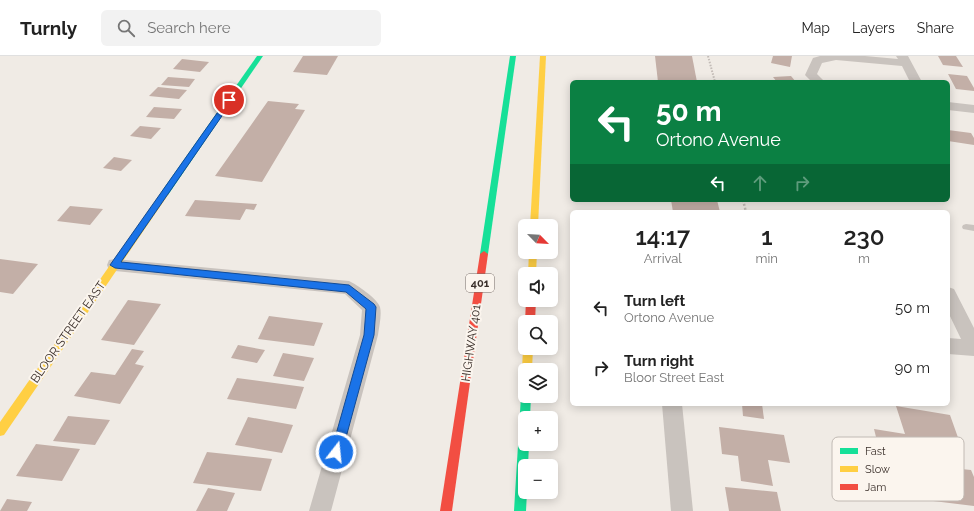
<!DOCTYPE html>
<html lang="en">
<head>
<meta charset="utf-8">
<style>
  body { margin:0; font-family:Raleway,sans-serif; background:#f2f2f2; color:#222; height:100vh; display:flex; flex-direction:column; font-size:15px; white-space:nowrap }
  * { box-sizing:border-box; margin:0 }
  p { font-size:13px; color:#767676 }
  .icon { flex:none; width:22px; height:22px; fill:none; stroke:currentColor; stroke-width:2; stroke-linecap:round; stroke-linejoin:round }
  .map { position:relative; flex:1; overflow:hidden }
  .sheet { position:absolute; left:570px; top:154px; width:380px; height:196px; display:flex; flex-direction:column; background:#fff; border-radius:6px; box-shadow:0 2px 10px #0003 }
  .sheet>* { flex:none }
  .hud { position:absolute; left:570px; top:24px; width:380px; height:122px; border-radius:6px; box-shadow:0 2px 10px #0003; background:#0b8043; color:#fff; overflow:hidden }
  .needle { width:26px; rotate:114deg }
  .controls { position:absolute; left:518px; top:163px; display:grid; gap:8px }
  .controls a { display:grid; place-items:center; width:40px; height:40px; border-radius:6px; background:#fff; box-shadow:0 2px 10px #0003; font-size:20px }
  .pin { position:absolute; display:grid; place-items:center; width:34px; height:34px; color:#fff; margin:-17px; border:2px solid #fff; border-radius:50%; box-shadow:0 1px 4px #0007 }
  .me { position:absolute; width:44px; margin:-22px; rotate:16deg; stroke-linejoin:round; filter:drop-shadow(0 0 3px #0008) }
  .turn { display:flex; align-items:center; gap:14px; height:84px; padding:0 20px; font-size:18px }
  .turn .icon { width:52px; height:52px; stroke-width:2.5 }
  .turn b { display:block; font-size:28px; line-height:34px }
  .lanes { display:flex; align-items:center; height:38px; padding:0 20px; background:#0003; justify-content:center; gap:20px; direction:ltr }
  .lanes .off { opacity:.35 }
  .eta { display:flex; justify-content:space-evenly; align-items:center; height:68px; text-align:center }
  .eta b { font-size:24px; font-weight:600; line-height:28px }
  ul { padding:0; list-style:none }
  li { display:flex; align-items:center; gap:12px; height:60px; padding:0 20px }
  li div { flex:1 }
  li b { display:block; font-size:15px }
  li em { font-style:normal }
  header { display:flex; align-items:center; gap:24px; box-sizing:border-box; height:56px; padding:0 20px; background:#fff; border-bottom:1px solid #e0e0e0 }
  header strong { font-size:19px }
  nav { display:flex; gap:22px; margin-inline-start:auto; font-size:14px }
  .search { width:280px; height:36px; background:#f2f2f2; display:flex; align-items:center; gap:10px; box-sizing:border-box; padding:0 14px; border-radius:6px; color:#767676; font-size:15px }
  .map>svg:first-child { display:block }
  .building { fill:#c3afa7 }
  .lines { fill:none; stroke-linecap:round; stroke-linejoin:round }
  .path-far1 { stroke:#c2bbb6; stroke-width:2; stroke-dasharray:1.5 1.5; stroke-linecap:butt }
  .path { stroke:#c2bbb6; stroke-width:2.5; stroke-dasharray:2 2; stroke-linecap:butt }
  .lane { fill:#c9c3be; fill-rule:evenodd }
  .street { fill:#c9c3be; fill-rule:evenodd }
  .fast { fill:#16e098; fill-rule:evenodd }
  .slow { fill:#ffcf43; fill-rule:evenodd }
  .jam { fill:#f24e42; fill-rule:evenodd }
  .route { fill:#1a73e8; stroke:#114b97 }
  .labels { text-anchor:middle; stroke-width:4; stroke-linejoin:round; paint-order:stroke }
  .shield { fill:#fbf5ee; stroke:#756b66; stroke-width:1 }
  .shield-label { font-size:11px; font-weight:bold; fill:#3b302b }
  .street-label { font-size:12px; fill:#3b302b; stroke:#fbf5ee }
  .key { fill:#fbf5ee; stroke:#c1bab4; stroke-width:1 }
  .key-label { font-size:11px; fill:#3b302b }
</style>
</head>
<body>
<header>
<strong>Turnly</strong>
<div class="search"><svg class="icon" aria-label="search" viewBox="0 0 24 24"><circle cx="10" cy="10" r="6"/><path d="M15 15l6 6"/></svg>Search here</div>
<nav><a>Map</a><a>Layers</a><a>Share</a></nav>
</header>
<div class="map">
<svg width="974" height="455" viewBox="0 0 974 455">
  <rect width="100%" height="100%" fill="#f0ebe5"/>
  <g class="building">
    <polygon points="303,0 338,0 327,19 293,16"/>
    <polygon points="655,0 692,0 697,26 658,26"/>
    <polygon points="773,0 792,0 790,11 771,7"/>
    <polygon points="938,0 956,0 963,11 943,9"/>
    <polygon points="182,3 209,6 200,16 173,13"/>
    <polygon points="948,18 967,20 974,32 974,35 956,33"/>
    <polygon points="791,20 796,26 777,26 773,21"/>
    <polygon points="168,21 195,23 189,31 161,29"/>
    <polygon points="158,31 187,34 179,43 149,40"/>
    <polygon points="268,45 299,48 295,53 305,54 262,126 215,120"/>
    <polygon points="154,51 182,53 174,63 146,61"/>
    <polygon points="140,70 161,72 151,83 130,80"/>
    <polygon points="948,74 971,77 974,82 974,89 948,85"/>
    <polygon points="114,101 132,104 121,115 103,112"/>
    <polygon points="195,144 257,148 254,154 246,153 240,164 185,160"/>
    <polygon points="671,144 717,144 720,156 673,156"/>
    <polygon points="70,150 103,153 90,169 57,165"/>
    <polygon points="0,203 38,208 13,238 0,236"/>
    <polygon points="128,244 161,248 134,289 101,284"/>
    <polygon points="269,260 323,267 314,290 258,283"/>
    <polygon points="238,289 265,294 257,307 231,302"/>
    <polygon points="132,293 144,295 135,308 144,310 120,348 74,340 91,316 115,319"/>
    <polygon points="283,297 314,302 304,325 273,320"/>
    <polygon points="237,322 304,331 296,353 227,343"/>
    <polygon points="742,348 762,348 764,363 743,360"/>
    <polygon points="896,350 950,359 961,390 905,381 909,394 878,389 874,373 905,378"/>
    <polygon points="68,360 110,364 95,389 53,385"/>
    <polygon points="248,361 293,369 282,397 235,389"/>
    <polygon points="719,371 784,379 790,407 768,404 773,430 741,425 738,400 722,398"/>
    <polygon points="36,388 80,393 62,425 16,420"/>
    <polygon points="207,396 272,403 261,435 193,427"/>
    <polygon points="912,408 971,414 974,421 974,450 925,444"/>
    <polygon points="725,431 777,436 781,455 729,455"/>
    <polygon points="208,432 235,437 227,455 196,455"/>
    <polygon points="7,443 32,446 27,455 0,455"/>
  </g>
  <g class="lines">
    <polyline class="path-far1" points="708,0 715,26"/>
    <polyline class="path" points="743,144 746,156"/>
    <polygon class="lane" points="966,168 974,169 974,175 963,173 962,171 963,169"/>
    <g class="street">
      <polygon points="865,0 898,3 896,0 908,0 922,26 910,26 902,10 836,4 822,7 817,18 825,26 812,26 805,19 813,2 820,0"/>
      <polygon points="948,46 974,49 974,57 948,54"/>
      <path d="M 115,203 L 349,225 C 356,228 378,243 380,251 C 382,259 379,271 378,279 L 331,455 L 309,455 L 360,279 L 362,254 L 345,238 L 115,215 L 109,214 L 107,209 L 109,204 Z"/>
      <polygon points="948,231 954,233 974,272 974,300 948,298 948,282 961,283 948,256"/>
      <polygon points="662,348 682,348 693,455 671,455"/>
    </g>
    <g class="fast">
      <polygon points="257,0 263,0 168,139 162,139 161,137 162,135"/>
      <polygon points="510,0 516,0 488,198 484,201 480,198"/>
      <polygon points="525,336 525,340 531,340 530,362 525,362 525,388 529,388 528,410 525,410 525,436 527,436 526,455 514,455 521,340 522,337"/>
    </g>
    <g class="slow">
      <polygon points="540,0 546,0 538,170 530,170"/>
      <polygon points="165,134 169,137 168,139 4,379 0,380 0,366 162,135"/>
      <polygon points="529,196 537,196 536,218 528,218"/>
      <polygon points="525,289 525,292 533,292 532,314 525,314 525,318 522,314 523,292"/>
    </g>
    <g class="jam">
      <polygon points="484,195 488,198 452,455 440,455 480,198"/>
      <polygon points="526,244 536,244 535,266 525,266"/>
    </g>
  </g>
  <polygon class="route" points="227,43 233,44 121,206 349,229 374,248 376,251 374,279 342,396 340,400 336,402 332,400 331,396 364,279 366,253 346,236 115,212 110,209"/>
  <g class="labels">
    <rect class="shield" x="466" y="218" width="28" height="18" rx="3"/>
    <g class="shield-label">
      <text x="480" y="231">401</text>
    </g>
    <g class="street-label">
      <text transform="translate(68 276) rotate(-55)" y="4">BLOOR STREET EAST</text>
      <text transform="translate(471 287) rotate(-82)" y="4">HIGHWAY 401</text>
    </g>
  </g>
  <rect x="832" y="381" width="132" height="64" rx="6" class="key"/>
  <rect x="840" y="392" width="18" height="6" fill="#16e098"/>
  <rect x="840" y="410" width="18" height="6" fill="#ffcf43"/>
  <rect x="840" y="428" width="18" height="6" fill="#f24e42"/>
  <g class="key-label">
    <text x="865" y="399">Fast</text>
    <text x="865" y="417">Slow</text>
    <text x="865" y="435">Jam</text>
  </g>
</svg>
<div class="controls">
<a><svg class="needle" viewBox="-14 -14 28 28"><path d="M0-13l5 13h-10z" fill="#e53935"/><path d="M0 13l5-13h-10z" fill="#767676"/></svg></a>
<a><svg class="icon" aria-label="sound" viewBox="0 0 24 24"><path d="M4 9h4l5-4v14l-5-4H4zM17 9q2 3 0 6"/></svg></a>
<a><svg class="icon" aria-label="search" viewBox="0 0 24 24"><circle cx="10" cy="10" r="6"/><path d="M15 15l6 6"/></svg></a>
<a><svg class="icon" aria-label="layers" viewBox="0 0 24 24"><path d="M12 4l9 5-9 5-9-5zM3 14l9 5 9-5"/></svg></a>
<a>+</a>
<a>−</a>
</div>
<div class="pin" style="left:229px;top:44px;background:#d93025"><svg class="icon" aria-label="arrive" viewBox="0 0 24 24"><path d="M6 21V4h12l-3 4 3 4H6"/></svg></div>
<svg class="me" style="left:336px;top:396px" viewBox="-20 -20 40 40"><circle r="17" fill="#1a73e8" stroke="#fff" stroke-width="3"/><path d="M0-11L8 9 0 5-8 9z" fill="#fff"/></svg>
<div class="hud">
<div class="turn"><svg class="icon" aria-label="left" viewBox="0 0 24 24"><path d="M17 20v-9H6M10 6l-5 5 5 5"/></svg><div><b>50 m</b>Ortono Avenue</div></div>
<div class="lanes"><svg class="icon" aria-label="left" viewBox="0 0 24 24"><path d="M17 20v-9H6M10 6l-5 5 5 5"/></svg><svg class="icon off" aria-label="ahead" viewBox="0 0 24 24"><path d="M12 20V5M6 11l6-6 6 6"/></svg><svg class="icon off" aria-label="right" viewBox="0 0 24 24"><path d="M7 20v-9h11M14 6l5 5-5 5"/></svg></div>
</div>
<section class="sheet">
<div class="eta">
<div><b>14:17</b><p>Arrival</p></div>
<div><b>1</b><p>min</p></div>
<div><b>230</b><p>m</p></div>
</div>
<ul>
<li><svg class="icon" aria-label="left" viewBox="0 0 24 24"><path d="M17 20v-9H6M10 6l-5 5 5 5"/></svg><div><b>Turn left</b><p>Ortono Avenue</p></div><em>50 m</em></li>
<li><svg class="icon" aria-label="right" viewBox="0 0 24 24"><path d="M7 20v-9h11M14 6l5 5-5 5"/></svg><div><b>Turn right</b><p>Bloor Street East</p></div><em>90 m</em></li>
</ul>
</section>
</div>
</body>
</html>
